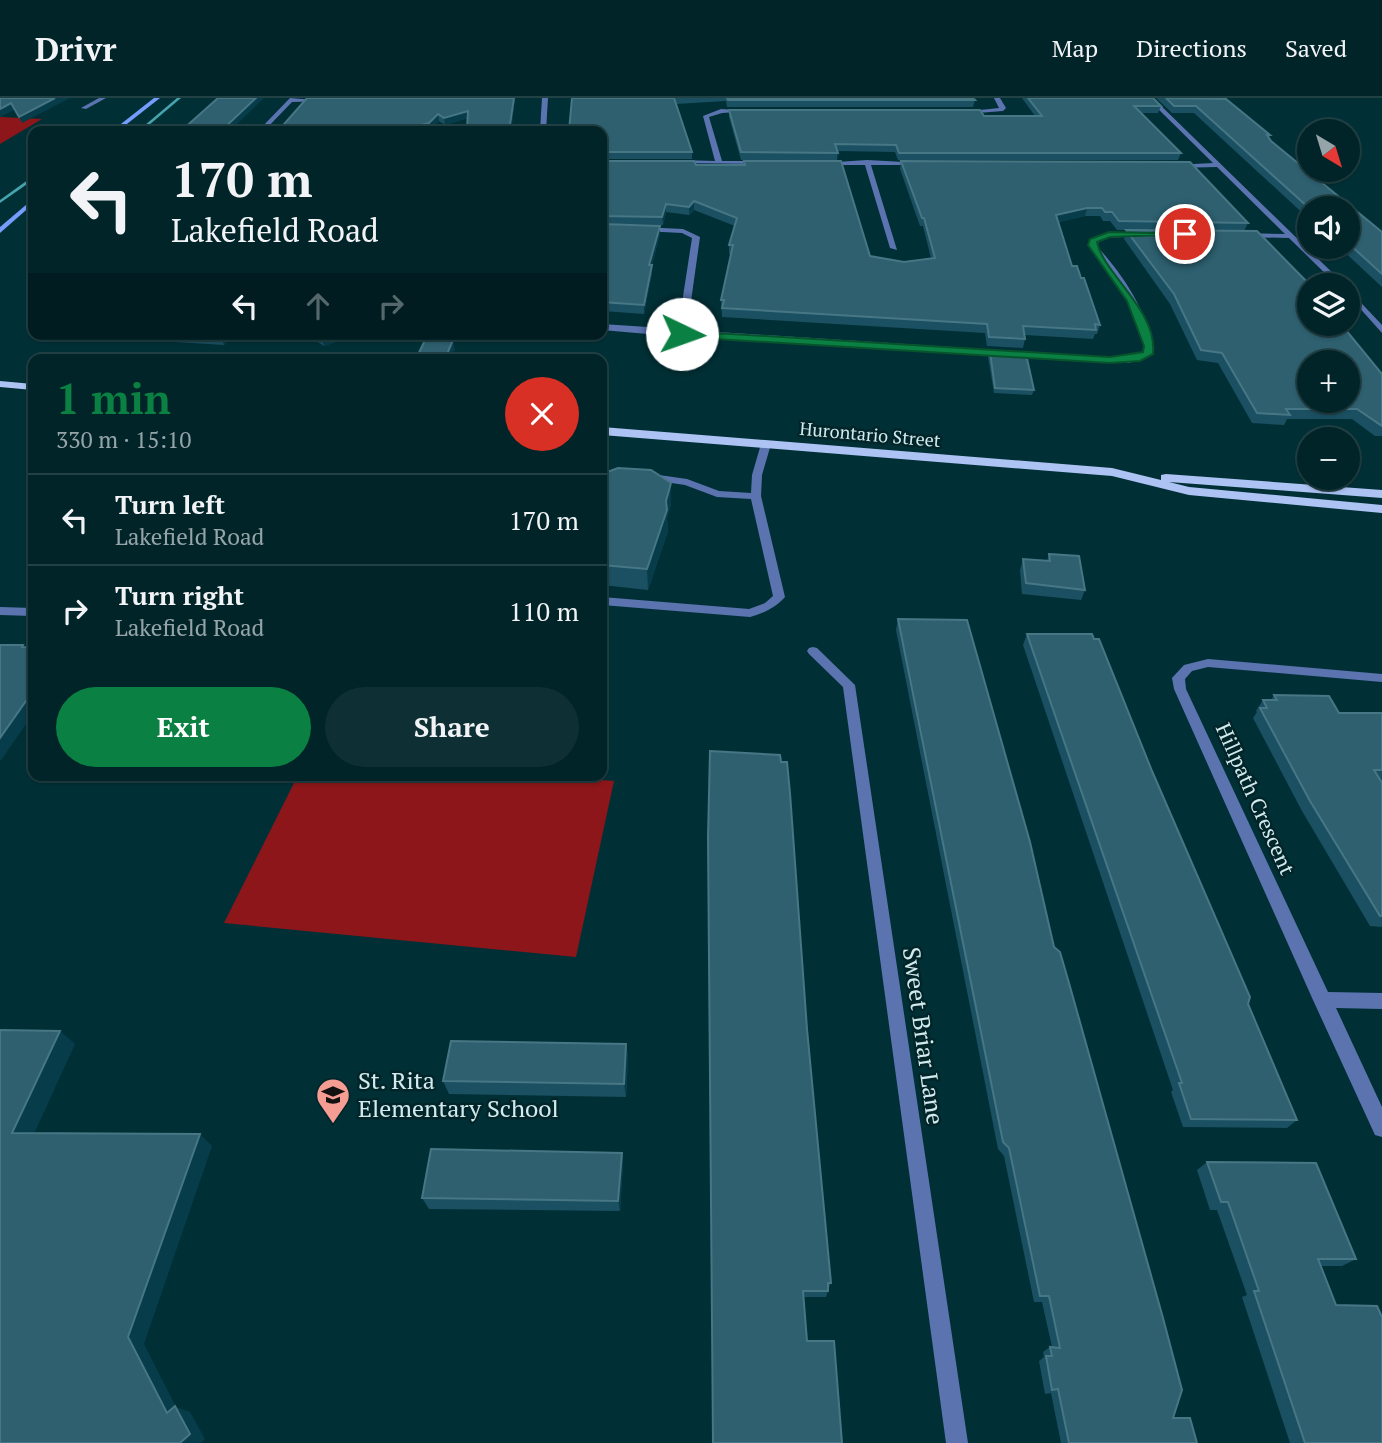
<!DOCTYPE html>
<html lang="en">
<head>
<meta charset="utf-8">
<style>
  body { margin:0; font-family:"PT Serif",serif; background:#0e3034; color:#f1f3f6; height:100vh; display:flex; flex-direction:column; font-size:26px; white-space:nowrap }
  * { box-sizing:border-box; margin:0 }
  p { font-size:23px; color:#95a4a8 }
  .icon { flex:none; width:38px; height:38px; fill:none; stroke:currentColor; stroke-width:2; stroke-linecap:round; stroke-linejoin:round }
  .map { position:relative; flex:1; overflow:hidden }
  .details { position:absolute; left:28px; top:256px; width:579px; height:427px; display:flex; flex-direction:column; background:#002428; border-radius:14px; box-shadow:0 2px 5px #0004,0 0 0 2px #224145 }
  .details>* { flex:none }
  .banner { position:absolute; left:28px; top:28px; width:579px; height:214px; border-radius:14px; box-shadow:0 2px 5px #0004,0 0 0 2px #224145; background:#002428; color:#f1f3f6; overflow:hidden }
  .needle { width:46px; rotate:142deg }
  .tools { position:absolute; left:1297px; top:21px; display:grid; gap:14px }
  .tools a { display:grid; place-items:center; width:63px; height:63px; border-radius:50%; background:#002428; box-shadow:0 2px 5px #0004,0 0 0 2px #224145; font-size:35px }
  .pin { position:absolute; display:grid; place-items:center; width:60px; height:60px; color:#fff; margin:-30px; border:4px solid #fff; border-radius:50%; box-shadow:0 2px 7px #0007 }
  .me { position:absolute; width:77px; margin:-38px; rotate:93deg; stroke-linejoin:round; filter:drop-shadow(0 0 5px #0008) }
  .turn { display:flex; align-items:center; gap:24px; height:147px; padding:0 28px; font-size:32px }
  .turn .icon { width:91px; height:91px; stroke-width:2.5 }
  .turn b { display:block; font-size:49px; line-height:60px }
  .lanes { display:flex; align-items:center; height:66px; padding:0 28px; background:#0003; justify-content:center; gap:35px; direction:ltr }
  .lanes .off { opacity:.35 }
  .round { display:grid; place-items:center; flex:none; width:74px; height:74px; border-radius:37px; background:#0e3034 }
  .headline { display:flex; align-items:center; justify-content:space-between; height:119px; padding:0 28px }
  h1 { font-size:42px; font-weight:800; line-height:52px; color:#0b8043 }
  .cta { display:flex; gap:14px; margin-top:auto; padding:14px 28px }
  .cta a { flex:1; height:80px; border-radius:42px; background:#0b8043; color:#fff; font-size:28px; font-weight:800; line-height:80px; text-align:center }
  .cta a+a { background:#0e3034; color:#f1f3f6 }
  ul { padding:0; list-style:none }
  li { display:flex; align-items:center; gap:21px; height:91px; padding:0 28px; border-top:2px solid #224145 }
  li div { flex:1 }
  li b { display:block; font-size:26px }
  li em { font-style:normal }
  header { display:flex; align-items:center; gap:42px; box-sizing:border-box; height:98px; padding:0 35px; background:#002428; border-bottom:2px solid #224145 }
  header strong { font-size:33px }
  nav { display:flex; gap:38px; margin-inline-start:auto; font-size:24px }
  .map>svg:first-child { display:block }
  .green { fill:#8c1619 }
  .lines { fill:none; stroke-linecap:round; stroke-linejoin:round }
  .stream { fill:#47a3ad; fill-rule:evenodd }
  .service { fill:#5b74b0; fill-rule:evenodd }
  .minor { fill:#5b74b0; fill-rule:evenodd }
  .secondary { fill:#769dfe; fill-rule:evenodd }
  .primary { fill:#adc3f4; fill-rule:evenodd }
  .wall { fill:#1a5062 }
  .shaded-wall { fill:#073c4a }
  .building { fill:#2e6070; stroke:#477684; stroke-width:2; fill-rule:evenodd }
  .route { fill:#0b8043; stroke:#07532c; stroke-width:2 }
  .labels { text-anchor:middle; stroke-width:5; stroke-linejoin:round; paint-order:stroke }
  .far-street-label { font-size:18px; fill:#d2eaed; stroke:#012529 }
  .street-label { font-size:21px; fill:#d2eaed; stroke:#012529 }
  .near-street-label { font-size:24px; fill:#d2eaed; stroke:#012529 }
  .near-poi-label { font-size:24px; fill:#d2eaed; stroke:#012529; text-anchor:start }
</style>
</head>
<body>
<header>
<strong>Drivr</strong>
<nav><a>Map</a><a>Directions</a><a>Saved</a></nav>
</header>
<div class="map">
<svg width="1382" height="1345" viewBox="0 0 1382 1345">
  <rect width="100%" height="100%" fill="#003036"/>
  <g class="green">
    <polygon points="0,19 42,21 0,46"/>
    <polygon points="298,677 538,677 614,683 576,859 224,825"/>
  </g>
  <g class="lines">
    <g class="stream">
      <polygon points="177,0 181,0 142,33 138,33"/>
      <polygon points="32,79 33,79 33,82 0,105 0,102"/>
    </g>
    <path class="service" d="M 766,343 L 771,346 L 762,377 L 761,398 L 785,499 C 775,510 764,515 750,519 L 602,507 L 602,499 L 749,511 L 765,505 L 773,498 L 751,401 L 717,399 L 685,387 L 645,381 L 640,378 L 645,375 L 687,381 L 719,393 L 751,395 L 752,377 L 761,346 Z"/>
    <g class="minor">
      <polygon points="99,0 106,0 86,11 81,10"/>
      <polygon points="290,0 327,3 292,4 264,33 258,33"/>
      <polygon points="542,0 548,0 546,33 540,33"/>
      <polygon points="994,0 1000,0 1006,10 1003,13 964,16 961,14 999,10"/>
      <polygon points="1147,0 1153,0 1345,187 1337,187 1289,140 1240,139 1243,135 1285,136 1217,69 1173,70 1175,67 1213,65"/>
      <polygon points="721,11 751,13 722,15 709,19 722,63 763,63 765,66 676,65 678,62 715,63 703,18"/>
      <polygon points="867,62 923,65 920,67 871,67 897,152 890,150 865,67 825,67 822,65"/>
      <path d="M 640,129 L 683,131 L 700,139 L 687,232 L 1110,259 L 1128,259 L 1144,255 C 1142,213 1114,178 1088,147 L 1101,136 L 1142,134 L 1145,138 L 1103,140 L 1096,147 C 1123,177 1150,215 1152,256 L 1129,265 L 1110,265 L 686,237 L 682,239 L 602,232 L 602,226 L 678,231 L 692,140 L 682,135 L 643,133 Z"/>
      <polygon points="1348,191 1382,227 1382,235 1348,197"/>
      <polygon points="0,509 33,510 33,518 0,517"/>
      <polygon points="813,549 817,550 855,587 968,1345 946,1345 843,589 809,556 807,553 809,550"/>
      <polygon points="1208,561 1382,576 1382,584 1208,569 1192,573 1185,581 1186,591 1328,894 1382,895 1382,911 1336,910 1382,1009 1382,1039 1375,1037 1313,902 1174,591 1172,580 1184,567"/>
    </g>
    <g class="secondary">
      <polygon points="154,0 160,0 118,33 112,33"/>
      <polygon points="33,101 33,106 0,135 0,129"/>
    </g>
    <g class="primary">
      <polygon points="0,283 33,286 33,292 0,289"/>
      <polygon points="602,329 1112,370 1161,382 1161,377 1166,376 1382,392 1382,400 1169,384 1189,389 1382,407 1382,415 1189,397 1112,378 602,337"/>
    </g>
  </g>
  <g class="wall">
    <polygon points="307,0 515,0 511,33 467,33 468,20 445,27 439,23 430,32 424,33 278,33"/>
    <polygon points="572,0 973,0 975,2 973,9 727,9 726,3 676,6 692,54 692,61 602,61 602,33"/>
    <polygon points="1022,0 1153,0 1161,8 1158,15 1141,15 1181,55 1178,62 898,62 895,54 838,53 837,62 741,62 729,19 729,12 984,18 1035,18"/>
    <polygon points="1156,0 1225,0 1270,37 1269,40 1271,43 1382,134 1382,189 1339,149 1348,149 1348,110 1309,110 1309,121 1194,15 1172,15"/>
    <polygon points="602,63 696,67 743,67 744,63 870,158 904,164 931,160 923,128 920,128 900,71 901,63 1248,125 1244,133 1382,276 1382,338 1375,338 1352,321 1287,321 1284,327 1252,325 1218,265 1197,262 1170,206 1124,141 1126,132 1117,132 1110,123 1103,123 1100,118 1085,118 1059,124 1072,168 1081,180 1100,227 1097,236 1095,236 1093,241 1025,237 1025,241 1023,250 987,248 985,235 722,219 721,202 731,156 729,156 729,147 735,128 694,112 689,117 666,114 663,127 602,126"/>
    <polygon points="602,126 660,128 660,136 652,167 652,175 644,216 602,213"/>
    <polygon points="124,236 233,236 224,247 126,241"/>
    <polygon points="306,236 352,236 344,241 324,248"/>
    <polygon points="990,254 1034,292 1032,297 994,295 988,259"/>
    <polygon points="602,376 671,385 671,406 667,420 668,433 648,492 602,487"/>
    <polygon points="1049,456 1085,492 1081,502 1022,496 1020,472 1023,461 1047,463"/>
    <polygon points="898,521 1054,849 1173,1320 1197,1345 1061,1345 1051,1295 1045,1296 1039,1263 1044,1259 1043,1254 1050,1249 1052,1249 1042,1204 1034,1204 1004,1058 998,1051 896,532"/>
    <polygon points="1027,536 1152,673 1297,1022 1287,1030 1183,1029 1171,994 1173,992 1023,547"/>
    <polygon points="25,549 33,550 33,615 0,663"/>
    <polygon points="1274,597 1339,615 1382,615 1382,683 1381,683 1382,685 1382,829 1370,828 1302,713 1253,620 1257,614 1256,613 1263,602 1271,602"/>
    <polygon points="807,931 831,1185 828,1191 828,1193 826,1199 804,1199 807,1243 712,1345"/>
    <polygon points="626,946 628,959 626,999 449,996 443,983"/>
    <polygon points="622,1055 623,1066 620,1113 429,1111 422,1100"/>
    <polygon points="1207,1064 1356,1161 1342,1168 1320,1168 1336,1207 1382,1345 1290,1345 1242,1199 1247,1197 1217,1112 1210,1112 1197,1072"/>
  </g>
  <g class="shaded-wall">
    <polygon points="55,0 70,0 22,25 19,19"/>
    <polygon points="256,0 264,0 230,33 221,33"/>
    <polygon points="514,0 515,0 511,33 510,33"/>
    <polygon points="11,5 14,12 0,19 0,11"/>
    <polygon points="468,13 469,20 445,27 444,20"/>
    <polygon points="438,16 439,23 430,32 424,33 398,33"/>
    <polygon points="694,103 694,112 689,117 689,109"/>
    <polygon points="666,106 666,114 663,127 662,119"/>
    <polygon points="1087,110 1085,118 1054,125 1056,117"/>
    <polygon points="660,128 660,136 650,175 649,167"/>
    <polygon points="652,167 652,175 644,216 644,207"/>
    <polygon points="222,236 233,236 224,247 220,238"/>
    <polygon points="328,236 352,236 344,241 324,248 321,239"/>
    <polygon points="453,242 455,252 451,261 445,261"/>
    <polygon points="671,385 671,406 667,420 668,433 648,492 647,471"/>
    <polygon points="26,603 33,613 33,615 0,663 0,640"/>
    <polygon points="60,933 75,946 29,1047 12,1035"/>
    <polygon points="626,946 628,959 626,999 624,986"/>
    <polygon points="200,1036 212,1048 144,1246 176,1309 190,1314 205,1341 201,1345 180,1345 167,1315 128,1239"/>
    <polygon points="622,1055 623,1066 620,1113 618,1103"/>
  </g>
  <g class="building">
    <polygon points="0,0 55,0 19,19 11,5 0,11"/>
    <polygon points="218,0 256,0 221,33 181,33"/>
    <polygon points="307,0 514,0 509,33 474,33 475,31 467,31 468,13 444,20 438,16 429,25 398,33 368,33 365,32 364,33 278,33"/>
    <polygon points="572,0 674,0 692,54 602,54 602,33 569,33"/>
    <polygon points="727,0 973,0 975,2 728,2"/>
    <polygon points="1028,0 1153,0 1161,8 1134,8 1181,55 899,55 896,47 835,46 838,55 741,54 729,12 980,12 984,18 1042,18"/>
    <polygon points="1166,0 1226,1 1270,37 1267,37 1271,43 1382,134 1382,176 1348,145 1348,110 1309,110 1196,8 1174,8"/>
    <polygon points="602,63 694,63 696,67 745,67 744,63 841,63 870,158 904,164 935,160 924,120 922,120 901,63 1190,64 1248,125 1119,123 1112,114 1105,114 1102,110 1087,110 1056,117 1072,168 1077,168 1081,180 1084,180 1100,227 1095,226 1096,232 1023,228 1025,241 989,239 987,226 722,210 724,202 721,202 733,147 729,147 737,120 694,103 689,109 666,106 662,119 602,118"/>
    <polygon points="602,126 660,128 649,167 652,167 644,207 602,204"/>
    <path d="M 1126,132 L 1257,133 L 1310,187 L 1309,226 L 1341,226 L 1382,276 L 1382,328 L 1357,311 L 1286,311 L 1290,317 L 1257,315 L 1222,255 L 1201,252 L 1174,196 ZM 1309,264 L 1348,264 L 1348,303 L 1309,303 Z"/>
    <polygon points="185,236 222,236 220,238"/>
    <polygon points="425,242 453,242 445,261 416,261"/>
    <polygon points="990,254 1026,256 1034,292 995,290"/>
    <polygon points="618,370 651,372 671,385 666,403 667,412 647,471 602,467 602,376"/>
    <polygon points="1049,456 1079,458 1085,492 1026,485 1023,461 1050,463"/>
    <polygon points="898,521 967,522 1030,744 1054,849 1060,854 1069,885 1163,1220 1182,1292 1173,1320 1190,1320 1197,1345 1069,1345 1058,1291 1052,1292 1046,1258 1052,1258 1050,1249 1060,1250 1049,1198 1040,1198 1009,1050 1003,1044"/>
    <polygon points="1027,536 1092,536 1094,541 1099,541 1152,673 1250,899 1248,906 1297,1022 1191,1021 1179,985 1182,985"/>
    <polygon points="0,547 23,547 22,549 33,550 33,603 26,603 0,640"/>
    <polygon points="1274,597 1329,598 1339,615 1382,615 1382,672 1374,672 1382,685 1382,818 1380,818 1310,703 1260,610 1267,610 1263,602 1277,602"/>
    <polygon points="710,653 780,657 781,664 787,664 790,695 807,931 831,1185 828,1185 828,1193 803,1193 807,1243 834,1243 842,1345 713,1345 708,739"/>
    <polygon points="0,932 60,933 12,1035 200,1036 128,1239 167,1315 175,1308 190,1336 180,1345 0,1345"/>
    <polygon points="451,943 626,946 624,986 443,983"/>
    <polygon points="431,1051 622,1055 618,1103 422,1100"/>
    <polygon points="1207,1064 1316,1065 1356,1161 1318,1161 1336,1207 1377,1208 1382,1219 1382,1345 1305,1345 1254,1193 1259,1193 1228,1104 1221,1104"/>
  </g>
  <path class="route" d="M 1109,134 L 1189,136 L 1110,139 L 1097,144 C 1103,175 1158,213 1153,256 L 1140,263 L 1110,265 L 682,239 L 677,236 L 682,233 L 1110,259 L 1143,254 L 1144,248 L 1127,203 L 1088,147 L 1090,141 Z"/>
  <defs>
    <g id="school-pin" transform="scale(1.75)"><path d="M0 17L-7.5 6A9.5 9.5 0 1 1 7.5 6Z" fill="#f59c93" stroke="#012529"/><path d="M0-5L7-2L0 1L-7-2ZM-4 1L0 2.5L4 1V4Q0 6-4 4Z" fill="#111"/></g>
  </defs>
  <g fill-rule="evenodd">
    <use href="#school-pin" x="333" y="997"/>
  </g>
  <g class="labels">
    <g class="far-street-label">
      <text transform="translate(870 337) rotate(5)" y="6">Hurontario Street</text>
    </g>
    <g class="street-label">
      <text transform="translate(1255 701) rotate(66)" y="7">Hillpath Crescent</text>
    </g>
    <g class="near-street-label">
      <text transform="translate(923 938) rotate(82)" y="8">Sweet Briar Lane</text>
    </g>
    <g class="near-poi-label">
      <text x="358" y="991">St. Rita<tspan x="358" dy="28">Elementary School</tspan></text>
    </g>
  </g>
</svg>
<div class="tools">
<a><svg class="needle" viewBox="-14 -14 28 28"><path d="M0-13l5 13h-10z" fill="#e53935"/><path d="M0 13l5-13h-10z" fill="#95a4a8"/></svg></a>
<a><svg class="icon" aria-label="sound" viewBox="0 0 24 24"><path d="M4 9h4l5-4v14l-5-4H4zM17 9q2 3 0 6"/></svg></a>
<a><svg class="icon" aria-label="layers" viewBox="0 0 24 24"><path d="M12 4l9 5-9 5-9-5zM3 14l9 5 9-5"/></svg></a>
<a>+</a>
<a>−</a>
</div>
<div class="pin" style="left:1185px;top:136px;background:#d93025"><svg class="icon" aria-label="arrive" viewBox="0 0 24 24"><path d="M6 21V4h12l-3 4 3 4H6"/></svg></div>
<svg class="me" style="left:682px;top:236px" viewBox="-20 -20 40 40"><circle r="19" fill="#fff"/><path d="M0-13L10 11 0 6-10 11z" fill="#0b8043"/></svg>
<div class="banner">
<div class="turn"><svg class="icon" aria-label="left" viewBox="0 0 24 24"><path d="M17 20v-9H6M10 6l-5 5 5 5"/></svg><div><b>170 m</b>Lakefield Road</div></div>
<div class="lanes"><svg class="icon" aria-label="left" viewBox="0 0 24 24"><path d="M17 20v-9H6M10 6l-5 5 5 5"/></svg><svg class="icon off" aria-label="ahead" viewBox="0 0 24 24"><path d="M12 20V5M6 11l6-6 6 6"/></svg><svg class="icon off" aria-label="right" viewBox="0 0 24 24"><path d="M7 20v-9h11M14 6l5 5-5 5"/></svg></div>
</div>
<section class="details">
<div class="headline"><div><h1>1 min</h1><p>330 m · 15:10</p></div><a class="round" style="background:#d93025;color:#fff"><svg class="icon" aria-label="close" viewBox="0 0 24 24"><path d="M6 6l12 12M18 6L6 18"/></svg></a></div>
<ul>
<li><svg class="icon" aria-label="left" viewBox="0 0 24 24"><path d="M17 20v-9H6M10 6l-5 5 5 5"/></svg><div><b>Turn left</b><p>Lakefield Road</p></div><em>170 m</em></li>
<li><svg class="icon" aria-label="right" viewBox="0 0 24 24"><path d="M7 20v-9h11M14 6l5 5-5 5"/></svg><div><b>Turn right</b><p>Lakefield Road</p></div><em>110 m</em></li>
</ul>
<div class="cta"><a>Exit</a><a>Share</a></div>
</section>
</div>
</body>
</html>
